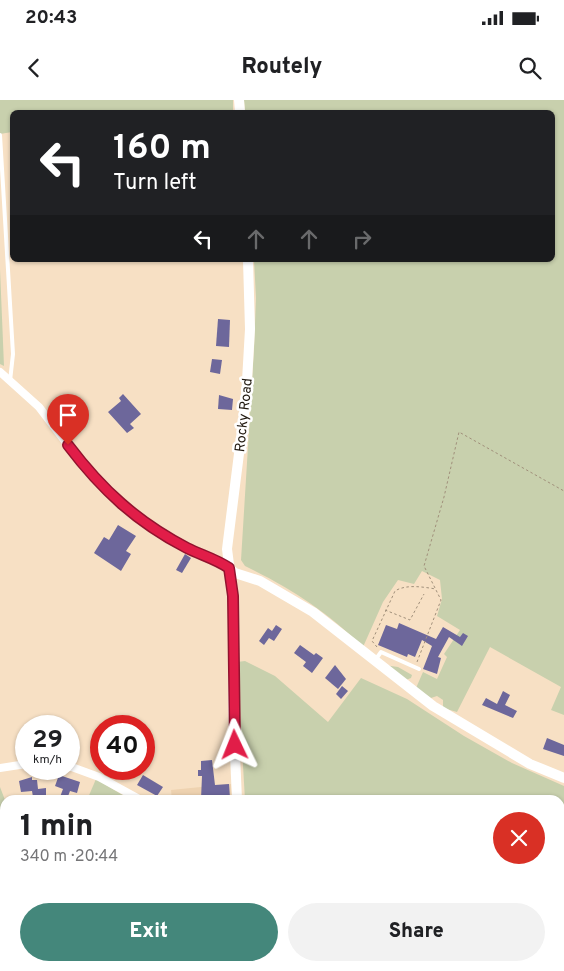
<!DOCTYPE html>
<html lang="en">
<head>
<meta charset="utf-8">
<style>
  body { margin:0; font-family:Overpass,sans-serif; background:#f2f2f2; color:#202124; height:100vh; display:flex; flex-direction:column; font-size:19px; white-space:nowrap }
  * { box-sizing:border-box; margin:0 }
  p { font-size:16px; color:#757577 }
  .icon { flex:none; width:28px; height:28px; fill:none; stroke:currentColor; stroke-width:2; stroke-linecap:round; stroke-linejoin:round }
  .map { position:relative; flex:1; overflow:hidden }
  .panel { position:absolute; left:0px; top:695px; width:565px; height:176px; display:flex; flex-direction:column; background:#fff; border-radius:15px 15px 0 0; box-shadow:0 1px 4px #0004 }
  .panel>* { flex:none }
  .top-card { position:absolute; left:10px; top:10px; width:545px; height:152px; border-radius:8px; box-shadow:0 1px 4px #0004; background:#202124; color:#fff; overflow:hidden }
  .speed { position:absolute; left:15px; top:615px; display:flex; gap:10px; font-size:25px; font-weight:700; text-align:center }
  .speed>* { display:grid; place-content:center; width:65px; height:65px; border-radius:50%; background:#fff; box-shadow:0 1px 4px #0004; line-height:1 }
  .speed small { font-size:12px; font-weight:400 }
  .speed .limit { border:8px solid #d22; background:#fff; color:#111 }
  .pin { position:absolute; display:grid; place-items:center; width:42px; height:42px; color:#fff; margin:-51px -21px; border-radius:50% 50% 50% 0; rotate:-45deg; box-shadow:0 0 5px #0007 }
  .pin .icon { rotate:45deg }
  .me { position:absolute; width:55px; margin:-28px; rotate:358deg; stroke-linejoin:round; filter:drop-shadow(0 0 4px #0008) }
  .turn { display:flex; align-items:center; gap:18px; height:105px; padding:0 20px; font-size:22px }
  .turn .icon { width:65px; height:65px; stroke-width:2.5 }
  .turn b { display:block; font-size:35px; line-height:42px }
  .lanes { display:flex; align-items:center; height:48px; padding:0 20px; background:#0003; justify-content:center; gap:25px; direction:ltr }
  .lanes .off { opacity:.35 }
  .round { display:grid; place-items:center; flex:none; width:52px; height:52px; border-radius:26px; background:#f2f2f2 }
  .summary { display:flex; align-items:center; justify-content:space-between; height:85px; padding:0 20px }
  h1 { font-size:30px; font-weight:800; line-height:38px }
  .primary-button { display:flex; gap:10px; margin-top:auto; padding:10px 20px }
  .primary-button a { flex:1; height:58px; border-radius:30px; background:#44877b; color:#fff; font-size:20px; font-weight:800; line-height:58px; text-align:center }
  .primary-button a+a { background:#f2f2f2; color:#202124 }
  .status { display:flex; justify-content:space-between; align-items:center; height:35px; padding:0 25px; background:#fff; direction:ltr }
  .status svg { height:14px; fill:currentColor }
  header { display:flex; justify-content:space-between; align-items:center; height:65px; padding:0 20px; background:#fff; font-size:22px; font-weight:800 }
  .map>svg:first-child { display:block }
  .built { fill:#eed2b0 }
  .green { fill:#c8d0ad }
  .building { fill:#6d679b }
  .lines { fill:none; stroke-linecap:round; stroke-linejoin:round }
  .path { stroke:#a08f7a; stroke-width:1; stroke-dasharray:2.5 2.5; stroke-linecap:butt }
  .service { stroke:#fff; stroke-width:4 }
  .minor { stroke:#fff; stroke-width:8 }
  .tertiary { stroke:#fff; stroke-width:10 }
  .route-casing { stroke:#92132f; stroke-width:12 }
  .route { stroke:#e11d48; stroke-width:9 }
  .labels { text-anchor:middle; stroke-width:5; stroke-linejoin:round; paint-order:stroke }
  .street-label { font-size:14px; fill:#221a10; stroke:#fff }
</style>
</head>
<body>
<div class="status"><b>20:43</b><svg viewBox="0 0 49 12"><path d="M0 12V9h3v3zM5 12V6h3v6zM10 12V3h3v9zM15 12V0h3v12zM26 1h20v11H26zM47 4h2v5h-2z"/></svg></div>
<header><svg class="icon" aria-label="back" viewBox="0 0 24 24"><path d="M15 5l-7 7 7 7"/></svg>Routely<svg class="icon" aria-label="search" viewBox="0 0 24 24"><circle cx="10" cy="10" r="6"/><path d="M15 15l6 6"/></svg></header>
<div class="map">
<svg width="564" height="871" viewBox="0 0 564 871">
  <rect width="100%" height="100%" fill="#f7e0c4"/>
  <polygon class="built" points="231,684 233,700 172,700 171,690"/>
  <g class="green">
    <polygon points="0,0 233,0 233,12 12,12 12,32 0,34"/>
    <path d="M 244,0 L 564,0 L 564,615 L 551,610 L 561,587 L 490,547 L 457,612 L 443,608 L 443,600 L 437,596 L 431,598 L 416,588 L 423,572 L 437,579 L 447,557 L 444,554 L 460,530 L 437,516 L 442,499 L 440,480 L 422,471 L 414,484 L 398,480 L 383,502 L 363,547 C 326,511 291,488 245,466 L 241,460 L 254,249 L 256,198 L 254,160 L 552,160 L 552,12 L 245,12 Z"/>
    <polygon points="0,169 4,266 0,264"/>
    <polygon points="245,561 275,576 328,622 361,578 407,599 464,636 512,663 564,686 564,729 560,732 560,700 245,700 237,562"/>
    <polygon points="384,565 398,567 412,575 411,578 406,580"/>
    <polygon points="96,679 131,700 87,700"/>
    <polygon points="0,687 5,700 5,866 228,866 192,871 0,871"/>
    <polygon points="560,780 564,781 564,871 272,871 273,866 560,866"/>
  </g>
  <g class="building">
    <polygon points="218,219 230,220 229,247 216,246"/>
    <polygon points="212,259 222,260 220,274 210,272"/>
    <polygon points="123,294 141,314 130,324 134,328 127,333 108,312 121,301 119,298"/>
    <polygon points="219,295 233,299 232,310 218,309"/>
    <polygon points="118,425 136,436 126,451 131,454 121,471 94,453 104,437 109,440"/>
    <polygon points="185,454 191,458 182,473 176,470"/>
    <polygon points="399,523 436,539 443,527 460,537 463,533 468,536 462,546 449,537 438,557 441,558 437,574 423,569 432,546 422,540 415,557 408,554 407,557 378,545 386,525 397,529"/>
    <polygon points="276,525 282,529 274,541 269,538 264,545 259,541 268,528 272,531"/>
    <polygon points="300,545 314,555 316,553 323,558 312,573 303,566 306,562 294,553"/>
    <polygon points="335,565 346,579 338,589 325,578"/>
    <polygon points="342,586 348,591 341,599 336,594"/>
    <polygon points="503,591 510,595 505,605 517,611 513,618 482,605 486,598 497,604"/>
    <polygon points="547,638 564,645 564,656 543,649"/>
    <polygon points="212,660 215,685 229,684 230,698 201,699 202,676 198,676 198,670 201,670 201,661"/>
    <polygon points="59,675 80,682 77,693 70,691 67,699 60,697 63,689 55,686"/>
    <polygon points="143,675 163,687 157,696 137,685"/>
    <polygon points="32,677 32,680 37,680 38,689 46,688 46,697 33,697 32,691 21,692 19,681"/>
  </g>
  <g class="lines">
    <g class="path">
      <polyline points="385,510 410,520 424,494"/>
      <path d="M 377,547 L 372,541 L 395,491 C 406,484 423,487 436,489"/>
      <polyline points="417,562 441,500 424,466 444,397 459,332 564,391"/>
    </g>
    <g class="service">
      <polyline points="0,35 13,254 10,281"/>
      <polyline points="376,559 381,552 419,569"/>
    </g>
    <g class="minor">
      <polyline points="0,272 39,307 84,366 120,404 146,423 188,448 221,463 229,468"/>
      <polyline points="69,666 99,677 141,700"/>
      <polyline points="0,668 26,664"/>
    </g>
    <g class="tertiary">
      <polyline points="239,0 240,12"/>
      <polyline points="229,468 235,473 260,481 313,512 433,606 530,664 564,678"/>
      <polyline points="237,700 233,608 233,496 227,449 246,298 250,229 248,160"/>
      <polyline points="249,866 250,871"/>
    </g>
  </g>
  <g class="lines">
    <g class="route-casing">
      <path id="route" d="M 68,345 C 102,390 137,422 187,448 C 201,455 216,459 229,468 L 233,496 L 235,645"/>
    </g>
    <use href="#route" class="route"/>
  </g>
  <g class="labels">
    <g class="street-label">
      <text transform="translate(243 315) rotate(-84)" y="5">Rocky Road</text>
    </g>
  </g>
</svg>
<div class="speed"><div>29<small>km/h</small></div><div class="limit">40</div></div>
<div class="pin" style="left:68px;top:345px;background:#d93025"><svg class="icon" aria-label="arrive" viewBox="0 0 24 24"><path d="M6 21V4h12l-3 4 3 4H6"/></svg></div>
<svg class="me" style="left:235px;top:645px" viewBox="-20 -20 40 40"><path d="M0-17L14 15 0 8-14 15z" fill="#e11d48" stroke="#fff" stroke-width="4"/></svg>
<div class="top-card">
<div class="turn"><svg class="icon" aria-label="left" viewBox="0 0 24 24"><path d="M17 20v-9H6M10 6l-5 5 5 5"/></svg><div><b>160 m</b>Turn left</div></div>
<div class="lanes"><svg class="icon" aria-label="left" viewBox="0 0 24 24"><path d="M17 20v-9H6M10 6l-5 5 5 5"/></svg><svg class="icon off" aria-label="ahead" viewBox="0 0 24 24"><path d="M12 20V5M6 11l6-6 6 6"/></svg><svg class="icon off" aria-label="ahead" viewBox="0 0 24 24"><path d="M12 20V5M6 11l6-6 6 6"/></svg><svg class="icon off" aria-label="right" viewBox="0 0 24 24"><path d="M7 20v-9h11M14 6l5 5-5 5"/></svg></div>
</div>
<section class="panel">
<div class="summary"><div><h1>1 min</h1><p>340 m · 20:44</p></div><a class="round" style="background:#d93025;color:#fff"><svg class="icon" aria-label="close" viewBox="0 0 24 24"><path d="M6 6l12 12M18 6L6 18"/></svg></a></div>
<div class="primary-button"><a>Exit</a><a>Share</a></div>
</section>
</div>
</body>
</html>
